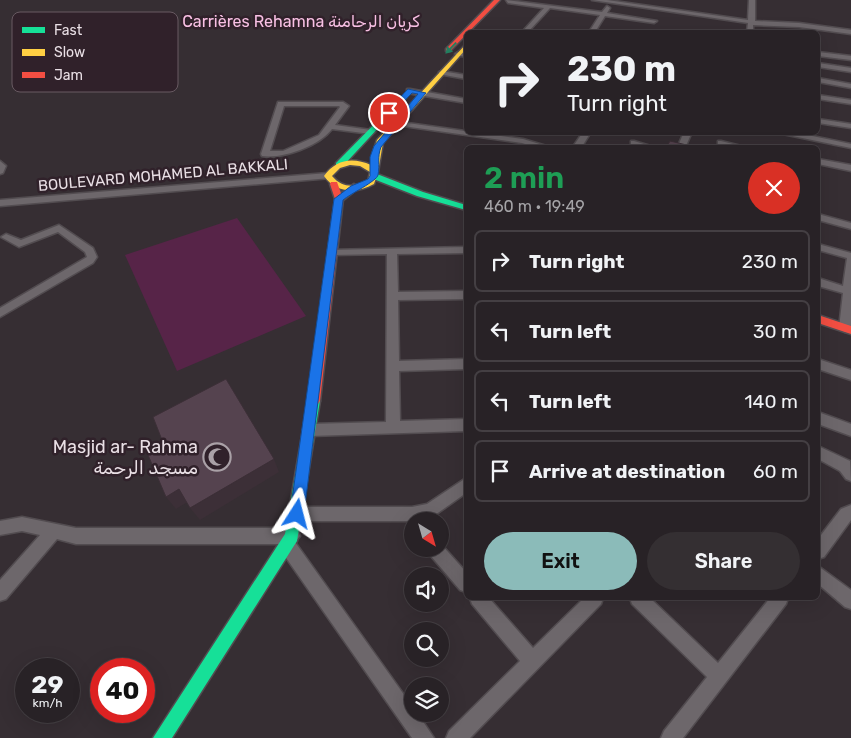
<!DOCTYPE html>
<html lang="en">
<head>
<meta charset="utf-8">
<style>
  body { margin:0; font-family:Rubik,"Noto Naskh Arabic",sans-serif; background:#342f32; color:#f1f3f6; height:100vh; display:flex; flex-direction:column; font-size:19px; white-space:nowrap }
  * { box-sizing:border-box; margin:0 }
  p { font-size:16px; color:#a5a4a7 }
  .icon { flex:none; width:28px; height:28px; fill:none; stroke:currentColor; stroke-width:2; stroke-linecap:round; stroke-linejoin:round }
  .map { position:relative; flex:1; overflow:hidden }
  .drawer { position:absolute; left:464px; top:145px; width:356px; height:455px; display:flex; flex-direction:column; background:#282226; border-radius:8px; box-shadow:0 5px 20px #0002,0 0 0 1px #443f43 }
  .drawer>* { flex:none }
  .banner { position:absolute; left:464px; top:30px; width:356px; height:105px; border-radius:8px; box-shadow:0 5px 20px #0002,0 0 0 1px #443f43; background:#282226; color:#f1f3f6; overflow:hidden }
  .needle { width:32px; rotate:143deg }
  .buttons { position:absolute; left:404px; top:512px; display:grid; gap:10px }
  .buttons a { display:grid; place-items:center; width:45px; height:45px; border-radius:50%; background:#282226; box-shadow:0 5px 20px #0002,0 0 0 1px #443f43; font-size:25px }
  .speed { position:absolute; left:15px; top:658px; display:flex; gap:10px; font-size:25px; font-weight:700; text-align:center }
  .speed>* { display:grid; place-content:center; width:65px; height:65px; border-radius:50%; background:#282226; box-shadow:0 5px 20px #0002,0 0 0 1px #443f43; line-height:1 }
  .speed small { font-size:12px; font-weight:400 }
  .speed .limit { border:8px solid #d22; background:#fff; color:#111 }
  .pin { position:absolute; display:grid; place-items:center; width:42px; height:42px; color:#fff; margin:-21px; border:2px solid #fff; border-radius:50%; box-shadow:0 1px 5px #0007 }
  .me { position:absolute; width:55px; margin:-28px; rotate:9deg; stroke-linejoin:round; filter:drop-shadow(0 0 4px #0008) }
  .turn { display:flex; align-items:center; gap:18px; height:105px; padding:0 20px; font-size:22px }
  .turn .icon { width:65px; height:65px; stroke-width:2.5 }
  .turn b { display:block; font-size:35px; line-height:42px }
  .round { display:grid; place-items:center; flex:none; width:52px; height:52px; border-radius:26px; background:#342f32 }
  .summary { display:flex; align-items:center; justify-content:space-between; height:85px; padding:0 20px }
  h1 { font-size:30px; font-weight:600; line-height:38px; color:#1e9e55 }
  .button { display:flex; gap:10px; margin-top:auto; padding:10px 20px }
  .button a { flex:1; height:58px; border-radius:30px; background:#8bbbb9; color:#111; font-size:20px; font-weight:600; line-height:58px; text-align:center }
  .button a+a { background:#342f32; color:#f1f3f6 }
  ul { padding:0; list-style:none }
  li { display:flex; align-items:center; gap:15px; height:62px; margin:0 10px 8px; padding:0 10px; border:2px solid #443f43; border-radius:8px }
  li div { flex:1 }
  li b { display:block; font-size:19px }
  li em { font-style:normal }
  .map>svg:first-child { display:block }
  .green { fill:#572448 }
  .lines { fill:none; stroke-linecap:round; stroke-linejoin:round }
  .street-casing { stroke:#524c50; stroke-width:3 }
  .fast-casing { stroke:#524c50; stroke-width:3 }
  .slow-casing { stroke:#524c50; stroke-width:3 }
  .jam-casing { stroke:#524c50; stroke-width:3 }
  .street { fill:#6d676b; fill-rule:evenodd }
  .fast { fill:#16e098; fill-rule:evenodd }
  .slow { fill:#ffcf43; fill-rule:evenodd }
  .jam { fill:#f24e42; fill-rule:evenodd }
  .shaded-wall { fill:#3c2f37 }
  .building { fill:#55434f; stroke:#3c2f37 }
  .oneway { fill:#238061 }
  .route { fill:#1a73e8; stroke:#114b97 }
  .labels { text-anchor:middle; stroke-width:5; stroke-linejoin:round; paint-order:stroke }
  .far-street-label { font-size:15px; fill:#e9dfe5; stroke:#30212a }
  .far-neighbourhood-label { font-size:16px; fill:#f9c0e4; stroke:#30212a }
  .poi-label { font-size:18px; fill:#e9dfe5; stroke:#30212a; text-anchor:end }
  .key { fill:#30212a; stroke:#685a62; stroke-width:1 }
  .key-label { font-size:14px; fill:#e9dfe5 }
</style>
</head>
<body>
<div class="map">
<svg width="851" height="738" viewBox="0 0 851 738">
  <rect width="100%" height="100%" fill="#362e33"/>
  <polygon class="green" points="237,218 306,316 177,371 125,255"/>
  <g class="lines">
    <g class="street-casing">
      <g id="street">
        <polygon points="506,0 602,12 607,6 610,8 607,13 657,21 654,23 605,16 595,32 589,32 600,15 550,8 528,32 522,32 544,8 508,3"/>
        <polygon points="592,0 607,0 748,20 749,0 755,0 755,21 799,23 851,30 851,34 799,27 753,25 753,32 747,32 748,23"/>
        <polygon points="458,52 466,53 466,57 456,55 455,54"/>
        <polygon points="818,52 851,56 851,60 818,56"/>
        <polygon points="818,63 851,68 851,72 818,67"/>
        <polygon points="441,71 466,75 466,79 439,74 439,72"/>
        <polygon points="818,78 851,84 851,88 818,82"/>
        <polygon points="410,89 466,99 466,103 407,93 407,89"/>
        <polygon points="818,95 851,100 851,104 818,99"/>
        <path d="M 278,102 L 343,102 L 349,106 L 335,125 L 371,130 L 375,132 L 371,134 L 332,129 C 319,146 283,159 262,156 L 261,154 ZM 284,106 L 339,106 L 340,107 L 319,135 L 283,151 L 270,151 Z"/>
        <polygon points="818,119 851,124 851,128 818,123"/>
        <polygon points="393,121 523,139 553,148 538,148 522,143 396,125 392,123"/>
        <polygon points="583,132 591,132 581,148 572,148"/>
        <polygon points="684,132 692,132 685,148 677,148"/>
        <polygon points="773,132 793,132 851,144 851,148"/>
        <polygon points="631,141 634,141 657,148 641,148 631,145"/>
        <polygon points="718,141 721,141 749,148 731,148 718,145"/>
        <polygon points="818,159 851,165 851,171 818,164"/>
        <polygon points="0,161 6,166 3,173 0,174"/>
        <polygon points="328,173 331,174 331,178 0,206 0,200"/>
        <polygon points="354,184 359,187 357,189 342,201 336,201 336,197"/>
        <polygon points="818,214 851,223 851,229 818,220"/>
        <polygon points="59,225 93,248 97,257 93,263 0,317 0,308 87,257 85,252 58,232 19,247 1,237 6,234 21,240"/>
        <polygon points="818,244 851,253 851,326 849,331 845,332 839,328 843,293 818,286 818,278 843,286 847,258 818,250"/>
        <polygon points="466,247 466,253 397,254 398,292 466,291 466,299 398,300 399,361 466,359 466,369 399,371 400,421 466,419 466,431 310,436 305,434 303,430 305,426 310,424 386,422 387,254 332,255 328,254 328,250"/>
        <polygon points="818,359 851,370 851,380 818,369"/>
        <polygon points="818,412 851,424 851,436 818,424"/>
        <polygon points="818,446 850,461 851,481 846,479 840,471 818,459"/>
        <polygon points="466,478 466,493 435,515 412,521 297,521 292,519 289,514 292,509 297,507 412,507 427,504"/>
        <polygon points="851,505 851,520 824,557 818,559 818,539 841,509"/>
        <polygon points="22,517 76,528 292,528 298,531 300,536 295,542 412,706 412,714 418,714 434,738 412,738 282,552 281,544 76,544 57,539 6,599 0,601 0,580 40,535 22,531 0,535 0,521"/>
        <polygon points="440,543 466,572 466,592 460,590 430,555 428,549 440,549"/>
        <polygon points="818,566 851,590 851,609 845,607 818,584"/>
        <polygon points="470,598 489,598 533,648 584,598 603,598 601,604 470,738 446,738 449,731 520,661 472,604"/>
        <polygon points="630,598 650,598 718,663 770,598 788,598 786,604 683,738 661,738 664,731 707,677 632,604"/>
      </g>
    </g>
    <g class="fast-casing">
      <g id="fast">
        <polygon points="401,97 406,98 342,167 336,167 336,163"/>
        <polygon points="371,174 377,174 423,192 466,205 466,210 417,196 371,178"/>
        <polygon points="314,396 318,398 320,401 297,541 172,738 153,738 285,534 308,401 310,398"/>
      </g>
    </g>
    <g class="slow-casing">
      <path id="slow" d="M 466,44 L 466,49 L 383,143 L 378,172 L 374,184 C 356,194 336,193 324,176 C 336,159 353,157 371,165 L 373,152 L 377,140 ZM 350,165 L 360,166 L 370,172 L 368,181 C 355,188 342,188 332,176 L 340,168 Z"/>
    </g>
    <g class="jam-casing">
      <g id="jam">
        <polygon points="494,0 500,0 450,51 446,51 446,49"/>
        <polygon points="331,182 337,182 343,199 320,401 318,404 314,406 310,404 308,401 335,199 330,184"/>
        <polygon points="818,315 851,326 851,334 818,323"/>
      </g>
    </g>
    <use href="#street" class="street"/>
    <use href="#fast" class="fast"/>
    <use href="#slow" class="slow"/>
    <use href="#jam" class="jam"/>
  </g>
  <g class="shaded-wall">
    <polygon points="274,459 279,472 200,520 190,508"/>
    <polygon points="179,489 189,501 176,509 166,497"/>
  </g>
  <g class="building">
    <polygon points="670,141 695,147 666,148"/>
    <polygon points="226,379 274,459 190,508 179,489 166,497 145,448 162,440 153,417"/>
  </g>
  <defs><path id="oneway-solid" d="M-6-.8H1V-3.2L6.5 0L1 3.2V.8H-6Z" transform="scale(1.25)"/></defs>
  <use class="oneway" href="#oneway-solid" transform="translate(451 48) rotate(134)"/>
  <path class="route" d="M 408,89 L 426,93 L 381,147 C 377,157 380,165 378,175 C 377,181 350,194 343,200 L 304,514 L 302,519 L 297,521 L 292,519 L 290,514 L 334,199 L 351,186 L 368,179 L 370,176 L 370,157 L 374,146 L 418,94 L 412,93 L 391,115 L 386,115 L 386,112 Z"/>
  <defs>
    <g id="mosque-ring" transform="scale(1.4375)"><circle r="9.5" fill="#30212a" stroke="#aaa1a7" stroke-width="1.5"/><path d="M3.5-4.9A6 6 0 1 0 3.5 4.9A5 5 0 1 1 3.5-4.9Z" fill="#aaa1a7"/></g>
  </defs>
  <g fill-rule="evenodd">
    <use href="#mosque-ring" x="217" y="457"/>
  </g>
  <g class="labels">
    <g class="far-street-label">
      <text transform="translate(163 175) rotate(-5)" y="5">BOULEVARD MOHAMED AL BAKKALI</text>
    </g>
    <g class="far-neighbourhood-label">
      <text x="301" y="27">Carrières Rehamna كريان الرحامنة</text>
    </g>
    <g class="poi-label">
      <text x="198" y="453">Masjid ar- Rahma<tspan x="198" dy="21">مسجد الرحمة</tspan></text>
    </g>
  </g>
  <rect x="12" y="12" width="166" height="80" rx="8" class="key"/>
  <rect x="22" y="27" width="23" height="6" fill="#16e098"/>
  <rect x="22" y="49" width="23" height="7" fill="#ffcf43"/>
  <rect x="22" y="72" width="23" height="6" fill="#f24e42"/>
  <g class="key-label">
    <text x="54" y="35">Fast</text>
    <text x="54" y="57">Slow</text>
    <text x="54" y="80">Jam</text>
  </g>
</svg>
<div class="buttons">
<a><svg class="needle" viewBox="-14 -14 28 28"><path d="M0-13l5 13h-10z" fill="#e53935"/><path d="M0 13l5-13h-10z" fill="#a5a4a7"/></svg></a>
<a><svg class="icon" aria-label="sound" viewBox="0 0 24 24"><path d="M4 9h4l5-4v14l-5-4H4zM17 9q2 3 0 6"/></svg></a>
<a><svg class="icon" aria-label="search" viewBox="0 0 24 24"><circle cx="10" cy="10" r="6"/><path d="M15 15l6 6"/></svg></a>
<a><svg class="icon" aria-label="layers" viewBox="0 0 24 24"><path d="M12 4l9 5-9 5-9-5zM3 14l9 5 9-5"/></svg></a>
</div>
<div class="speed"><div>29<small>km/h</small></div><div class="limit">40</div></div>
<div class="pin" style="left:389px;top:113px;background:#d93025"><svg class="icon" aria-label="arrive" viewBox="0 0 24 24"><path d="M6 21V4h12l-3 4 3 4H6"/></svg></div>
<svg class="me" style="left:297px;top:514px" viewBox="-20 -20 40 40"><path d="M0-17L14 15 0 8-14 15z" fill="#1a73e8" stroke="#fff" stroke-width="4"/></svg>
<div class="banner">
<div class="turn"><svg class="icon" aria-label="right" viewBox="0 0 24 24"><path d="M7 20v-9h11M14 6l5 5-5 5"/></svg><div><b>230 m</b>Turn right</div></div>
</div>
<section class="drawer">
<div class="summary"><div><h1>2 min</h1><p>460 m · 19:49</p></div><a class="round" style="background:#d93025;color:#fff"><svg class="icon" aria-label="close" viewBox="0 0 24 24"><path d="M6 6l12 12M18 6L6 18"/></svg></a></div>
<ul>
<li><svg class="icon" aria-label="right" viewBox="0 0 24 24"><path d="M7 20v-9h11M14 6l5 5-5 5"/></svg><div><b>Turn right</b></div><em>230 m</em></li>
<li><svg class="icon" aria-label="left" viewBox="0 0 24 24"><path d="M17 20v-9H6M10 6l-5 5 5 5"/></svg><div><b>Turn left</b></div><em>30 m</em></li>
<li><svg class="icon" aria-label="left" viewBox="0 0 24 24"><path d="M17 20v-9H6M10 6l-5 5 5 5"/></svg><div><b>Turn left</b></div><em>140 m</em></li>
<li><svg class="icon" aria-label="arrive" viewBox="0 0 24 24"><path d="M6 21V4h12l-3 4 3 4H6"/></svg><div><b>Arrive at destination</b></div><em>60 m</em></li>
</ul>
<div class="button"><a>Exit</a><a>Share</a></div>
</section>
</div>
</body>
</html>
